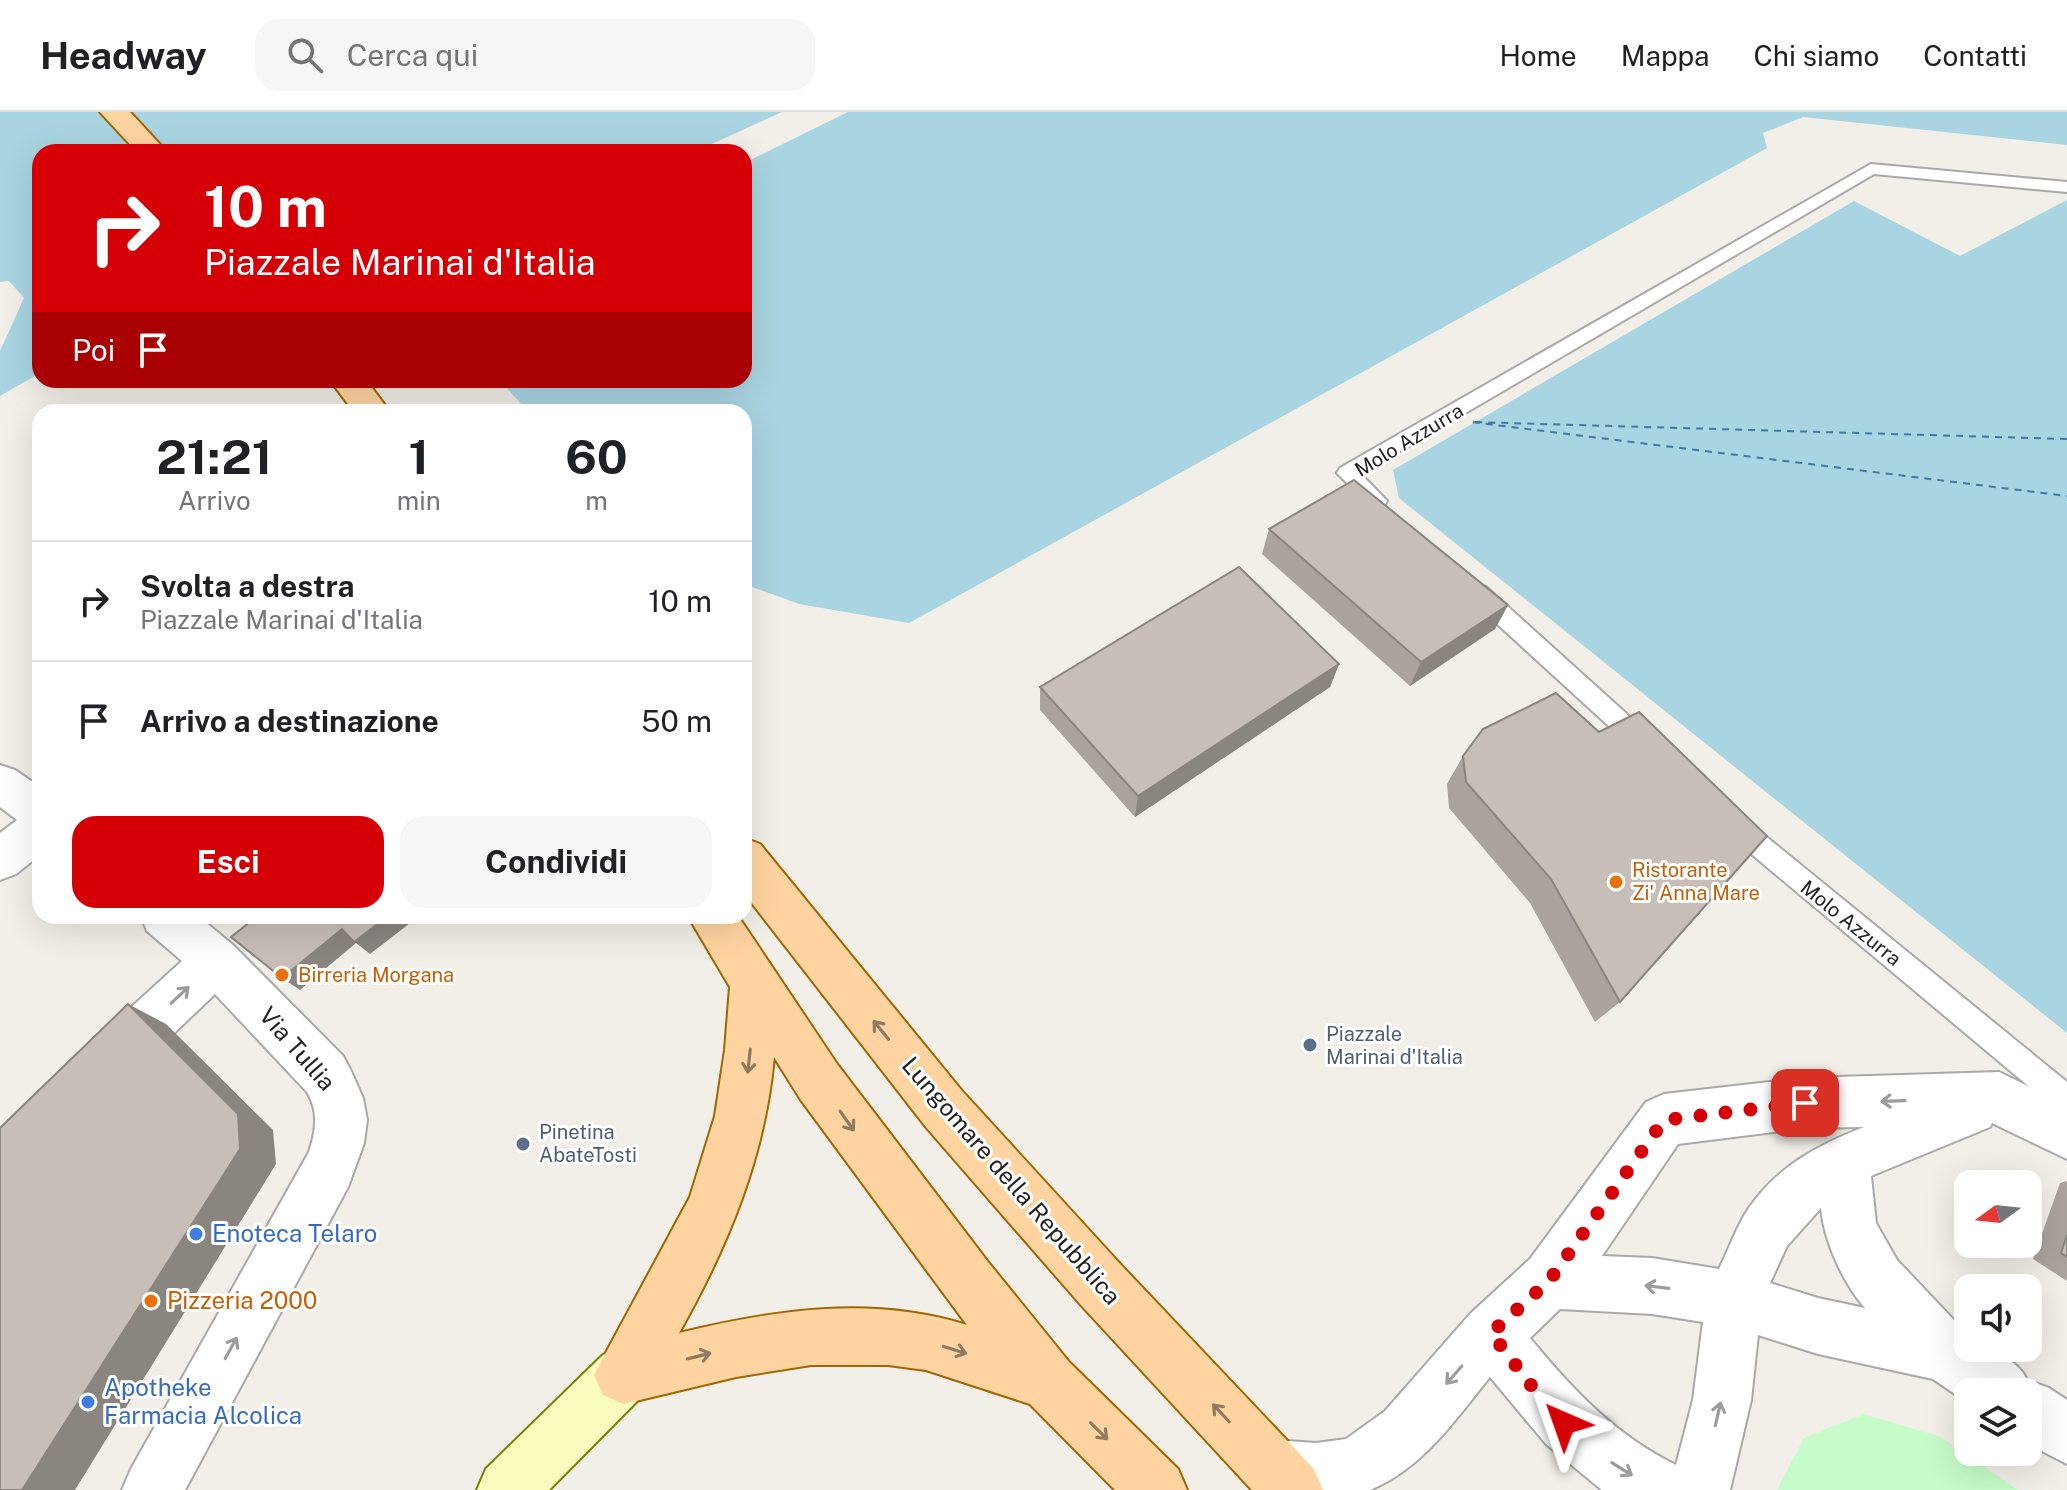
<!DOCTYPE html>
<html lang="it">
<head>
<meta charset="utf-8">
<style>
  body { margin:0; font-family:"Public Sans",sans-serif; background:#f6f6f6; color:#202124; height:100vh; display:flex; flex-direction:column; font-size:30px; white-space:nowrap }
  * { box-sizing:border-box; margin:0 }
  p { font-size:26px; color:#757577 }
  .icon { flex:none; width:44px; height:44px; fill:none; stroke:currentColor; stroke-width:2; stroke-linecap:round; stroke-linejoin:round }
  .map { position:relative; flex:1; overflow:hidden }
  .side { position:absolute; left:32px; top:292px; width:720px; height:520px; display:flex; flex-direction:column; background:#fff; border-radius:24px; box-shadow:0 8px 32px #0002 }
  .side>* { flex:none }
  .hud { position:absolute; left:32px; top:32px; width:720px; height:244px; border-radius:24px; box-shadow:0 8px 32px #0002; background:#d40006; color:#fff; overflow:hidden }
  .needle { width:52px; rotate:255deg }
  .tools { position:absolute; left:1954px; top:1058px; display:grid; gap:16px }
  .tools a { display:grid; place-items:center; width:88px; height:88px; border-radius:16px; background:#fff; box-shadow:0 8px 32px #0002; font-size:40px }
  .pin { position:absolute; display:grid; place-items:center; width:68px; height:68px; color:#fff; margin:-34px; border-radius:16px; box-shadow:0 4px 12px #0006 }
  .me { position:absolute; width:88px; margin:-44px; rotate:317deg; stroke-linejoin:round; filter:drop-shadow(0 0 6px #0008) }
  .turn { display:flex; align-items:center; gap:28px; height:168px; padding:0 40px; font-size:36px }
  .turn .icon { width:104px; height:104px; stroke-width:2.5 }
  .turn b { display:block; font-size:56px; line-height:68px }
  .then { display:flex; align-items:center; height:76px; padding:0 40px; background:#0003; gap:16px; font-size:30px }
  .eta { display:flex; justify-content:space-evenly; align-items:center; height:136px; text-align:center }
  .eta b { font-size:48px; font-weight:700; line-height:56px }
  .action { display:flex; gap:16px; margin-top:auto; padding:16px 40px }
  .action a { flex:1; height:92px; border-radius:24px; background:#d40006; color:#fff; font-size:32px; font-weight:700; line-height:92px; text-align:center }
  .action a+a { background:#f6f6f6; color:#202124 }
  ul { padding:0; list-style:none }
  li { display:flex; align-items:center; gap:24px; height:120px; padding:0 40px; border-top:2px solid #e0e0e0 }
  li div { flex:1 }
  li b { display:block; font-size:30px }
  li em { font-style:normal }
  header { display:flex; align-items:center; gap:48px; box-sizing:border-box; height:112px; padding:0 40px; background:#fff; border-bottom:2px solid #e0e0e0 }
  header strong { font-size:38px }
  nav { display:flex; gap:44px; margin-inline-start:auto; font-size:28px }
  .search { width:560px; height:72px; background:#f6f6f6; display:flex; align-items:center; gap:20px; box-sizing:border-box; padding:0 28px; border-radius:24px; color:#757577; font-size:30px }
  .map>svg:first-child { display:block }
  .park { fill:#c6fcc9 }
  .water { fill:#a8d5e1 }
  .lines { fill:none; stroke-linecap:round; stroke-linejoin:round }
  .ferry { stroke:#4378a6; stroke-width:2; stroke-dasharray:7 6; stroke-linecap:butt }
  .lane-casing { stroke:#a9a9a9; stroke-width:4 }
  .street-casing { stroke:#a9a9a9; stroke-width:4 }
  .secondary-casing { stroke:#768101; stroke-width:4 }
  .primary-casing { stroke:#a06600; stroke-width:4 }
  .lane { fill:#fff; fill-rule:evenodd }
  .street { fill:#fff; fill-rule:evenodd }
  .secondary { fill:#fafcbd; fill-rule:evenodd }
  .primary { fill:#ffd4a1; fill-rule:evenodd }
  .wall { fill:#aba39d }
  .shaded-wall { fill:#8b8580 }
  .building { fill:#c7beb7; stroke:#8b8580; stroke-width:2 }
  .oneway { stroke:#9c9c9c }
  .oneway2 { stroke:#907b62 }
  .route { stroke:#d40006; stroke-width:14; stroke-dasharray:0 25.2 }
  .food-dot { fill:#e8710a; stroke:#fff; stroke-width:3 }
  .service-dot { fill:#5c6f8a; stroke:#fff; stroke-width:3 }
  .shop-dot { fill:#3f7fe0; stroke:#fff; stroke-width:3 }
  .labels { text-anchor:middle; stroke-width:6; stroke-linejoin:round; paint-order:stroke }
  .street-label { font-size:20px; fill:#222; stroke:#fff }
  .food-label { font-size:20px; fill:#c56008; stroke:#fff; text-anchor:start }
  .service-label { font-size:20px; fill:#4e5e75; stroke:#fff; text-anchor:start }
  .near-street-label { font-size:24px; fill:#222; stroke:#fff }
  .near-shop-label { font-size:24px; fill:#366cbe; stroke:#fff; text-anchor:start }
  .near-food-label { font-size:24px; fill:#c56008; stroke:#fff; text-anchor:start }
</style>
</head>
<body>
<header>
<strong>Headway</strong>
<div class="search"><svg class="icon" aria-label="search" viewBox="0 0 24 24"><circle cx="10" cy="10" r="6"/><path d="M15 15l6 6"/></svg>Cerca qui</div>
<nav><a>Home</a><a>Mappa</a><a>Chi siamo</a><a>Contatti</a></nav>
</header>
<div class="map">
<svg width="2067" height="1378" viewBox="0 0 2067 1378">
  <rect width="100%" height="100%" fill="#f2efe8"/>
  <polygon class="park" points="1864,1302 1941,1325 2018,1378 1777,1378 1804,1326"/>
  <g class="water">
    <polygon points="0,0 782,0 694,40 40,40 40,261 0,284 0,239 24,186 9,169 0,170"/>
    <polygon points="848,0 2067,0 2067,33 1803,5 1763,21 1767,36 909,511 799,492 744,472 744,300 529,300 500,269 744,268 744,51"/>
    <polygon points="2067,88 2067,921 1399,386 1393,358 1854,89 1960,144"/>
  </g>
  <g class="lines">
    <polyline class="ferry" points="2067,327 1471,310 2067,384"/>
    <g class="lane-casing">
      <g id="lane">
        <polygon points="1871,52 2067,70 2067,80 1874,62 1361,362 1387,389 1384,394 1370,394 1337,361 1340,356"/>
        <polygon points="1478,473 1486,475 1651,624 1655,631 1651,638 1643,641 1635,638 1470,487 1467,481 1470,475"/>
        <polygon points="1733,701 1742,705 2067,970 2067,1002 2057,998 1724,719 1721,712 1724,705"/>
      </g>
    </g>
    <g class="street-casing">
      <g id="street">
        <polygon points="0,653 15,658 40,675 40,743 16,762 0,768 0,721 17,708 0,695"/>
        <path d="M 141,804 L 198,804 L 233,833 L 343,944 L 350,957 L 363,986 L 367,1008 L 364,1031 L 348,1075 L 185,1378 L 122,1378 L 131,1357 L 309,1040 C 316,1019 319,1000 307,980 L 215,882 L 128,965 L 110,972 L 92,965 L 85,948 L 92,931 L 182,849 L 147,819 Z"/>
        <path d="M 1999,960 L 2067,993 L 2067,1047 L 1992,1011 L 1990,1015 L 1871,1064 L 1876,1111 L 1897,1148 L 1968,1223 L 1968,1236 C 1989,1236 2018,1247 2027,1268 L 2049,1276 L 2067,1288 L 2067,1352 L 2028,1332 L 2028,1280 L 1968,1280 L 1968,1291 L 1933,1267 L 1818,1242 L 1758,1223 L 1751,1288 L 1730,1378 L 1602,1378 L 1546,1332 L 1490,1265 C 1454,1309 1423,1356 1370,1378 L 1252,1378 L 1244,1358 L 1253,1337 L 1274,1328 L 1316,1331 L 1346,1327 L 1385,1299 L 1471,1201 L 1530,1147 L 1646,990 L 1664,982 L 1805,966 ZM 1864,1015 C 1818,1033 1778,1054 1749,1096 C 1737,1113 1729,1137 1719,1157 L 1652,1146 L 1602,1144 L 1678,1032 L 1805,1016 ZM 1821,1096 C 1824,1129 1843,1171 1865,1196 L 1818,1186 L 1770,1171 L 1787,1134 ZM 1560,1197 L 1652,1202 L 1703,1210 L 1693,1288 L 1676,1353 C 1616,1324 1572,1277 1530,1226 Z"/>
      </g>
    </g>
    <g class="secondary-casing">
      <polygon id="secondary" points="623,1234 643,1243 652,1263 643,1283 549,1378 477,1378 486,1357 603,1243"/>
    </g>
    <g class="primary-casing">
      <g id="primary">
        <polygon points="100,0 130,0 167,40 137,40"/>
        <polygon points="330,268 366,268 390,300 354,300"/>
        <polygon points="744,726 760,732 962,979 1121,1153 1314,1357 1323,1378 1252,1378 1081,1193 926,1015 744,781"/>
        <path d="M 688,804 L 738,804 L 837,952 L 988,1150 L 1069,1250 L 1178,1357 L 1187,1378 L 1115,1378 L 1030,1292 L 926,1258 L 888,1253 L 811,1253 L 736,1265 L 623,1292 L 603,1283 L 594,1263 L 690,1085 L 715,1004 L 725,938 L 730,875 ZM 774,945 L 801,988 L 967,1213 C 871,1183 774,1198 679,1221 C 728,1134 765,1045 774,945 Z"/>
      </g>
    </g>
    <use href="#lane" class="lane"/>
    <use href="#street" class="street"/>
    <use href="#secondary" class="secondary"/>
    <use href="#primary" class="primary"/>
  </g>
  <g class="wall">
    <polygon points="1269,417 1508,493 1495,517 1410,574 1262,442"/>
    <polygon points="1339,552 1330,575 1135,705 1040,598 1040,575"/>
    <polygon points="1483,617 1620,890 1595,910 1530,791 1449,696 1447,672 1463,644"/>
    <polygon points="2067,1069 2067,1169 2033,1147 2060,1071"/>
  </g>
  <g class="shaded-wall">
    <polygon points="1508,493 1495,517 1410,574 1421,550"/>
    <polygon points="1339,552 1330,575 1135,705 1138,684"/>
    <polygon points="388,804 412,804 414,808 370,842 356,831 300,878 282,866 342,817"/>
    <polygon points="128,892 166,912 273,1018 276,1052 75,1378 22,1378"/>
  </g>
  <g class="building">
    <polygon points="1354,368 1508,493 1421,550 1269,417"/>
    <polygon points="1239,455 1339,552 1138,684 1040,575"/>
    <polygon points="1556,581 1599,620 1639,600 1767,724 1620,890 1551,767 1466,670 1463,644 1483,617"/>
    <polygon points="244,804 388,804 354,830 342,817 282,866 231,825 250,810"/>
    <polygon points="128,892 238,1002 240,1037 22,1378 0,1378 0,1016"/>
    <polygon points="2067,1123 2067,1145 2061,1141"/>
  </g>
  <defs><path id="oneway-shaft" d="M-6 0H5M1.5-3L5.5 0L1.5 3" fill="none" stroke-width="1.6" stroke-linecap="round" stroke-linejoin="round" transform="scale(2)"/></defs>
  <g class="oneway">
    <use href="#oneway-shaft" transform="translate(180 883) rotate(-43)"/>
    <use href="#oneway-shaft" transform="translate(1893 989) rotate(178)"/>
    <use href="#oneway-shaft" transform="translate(1657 1175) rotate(-173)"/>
    <use href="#oneway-shaft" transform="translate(231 1236) rotate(-61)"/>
    <use href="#oneway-shaft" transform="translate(1454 1263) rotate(131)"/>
    <use href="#oneway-shaft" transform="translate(1718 1302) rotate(-77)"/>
    <use href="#oneway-shaft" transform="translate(1622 1357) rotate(32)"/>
  </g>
  <g class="oneway2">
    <use href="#oneway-shaft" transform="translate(881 918) rotate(-129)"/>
    <use href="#oneway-shaft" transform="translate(749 949) rotate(96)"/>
    <use href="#oneway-shaft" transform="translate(847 1009) rotate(55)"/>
    <use href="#oneway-shaft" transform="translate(955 1238) rotate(17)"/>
    <use href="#oneway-shaft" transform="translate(699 1244) rotate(-14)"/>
    <use href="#oneway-shaft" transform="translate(1221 1301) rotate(-133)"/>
    <use href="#oneway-shaft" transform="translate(1099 1319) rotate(45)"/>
  </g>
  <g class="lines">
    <polyline class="route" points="1564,1311 1537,1281 1491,1221 1549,1169 1664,1008 1805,991"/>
  </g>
  <g class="food-dot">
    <circle cx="1616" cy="770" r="8"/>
    <circle cx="282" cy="863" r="8"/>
    <circle cx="151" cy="1189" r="8"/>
  </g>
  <g class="service-dot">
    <circle cx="1310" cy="933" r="8"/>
    <circle cx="523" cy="1032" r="8"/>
  </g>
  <g class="shop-dot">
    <circle cx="196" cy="1122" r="8"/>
    <circle cx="88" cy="1290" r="8"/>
  </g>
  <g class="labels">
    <g class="street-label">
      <text transform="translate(1409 328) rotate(-31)" y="7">Molo Azzurra</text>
      <text transform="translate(1851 811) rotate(39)" y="7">Molo Azzurra</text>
    </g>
    <g class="food-label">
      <text x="1632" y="765">Ristorante<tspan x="1632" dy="23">Zi' Anna Mare</tspan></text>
      <text x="298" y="870">Birreria Morgana</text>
    </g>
    <g class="service-label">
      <text x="1326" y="929">Piazzale<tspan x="1326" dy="23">Marinai d'Italia</tspan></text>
      <text x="539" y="1027">Pinetina<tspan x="539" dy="23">AbateTosti</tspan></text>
    </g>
    <g class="near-street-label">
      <text transform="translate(297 937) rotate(49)" y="8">Via Tullia</text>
      <text transform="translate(1011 1069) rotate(49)" y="8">Lungomare della Repubblica</text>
    </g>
    <g class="near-shop-label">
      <text x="212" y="1130">Enoteca Telaro</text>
      <text x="104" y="1284">Apotheke<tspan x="104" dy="28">Farmacia Alcolica</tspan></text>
    </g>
    <g class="near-food-label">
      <text x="167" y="1197">Pizzeria 2000</text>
    </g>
  </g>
</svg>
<div class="tools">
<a><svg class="needle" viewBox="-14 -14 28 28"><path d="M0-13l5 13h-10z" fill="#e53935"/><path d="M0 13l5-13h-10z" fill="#757577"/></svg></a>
<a><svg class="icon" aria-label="sound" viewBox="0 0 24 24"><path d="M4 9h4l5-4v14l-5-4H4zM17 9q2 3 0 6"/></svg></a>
<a><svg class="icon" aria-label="layers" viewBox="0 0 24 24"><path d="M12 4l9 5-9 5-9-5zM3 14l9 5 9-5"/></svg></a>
</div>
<div class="pin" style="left:1805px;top:991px;background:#d93025"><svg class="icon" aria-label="arrive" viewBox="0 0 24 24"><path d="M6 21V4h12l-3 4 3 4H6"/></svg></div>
<svg class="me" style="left:1564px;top:1311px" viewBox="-20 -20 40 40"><path d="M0-17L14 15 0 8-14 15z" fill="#d40006" stroke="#fff" stroke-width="4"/></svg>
<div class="hud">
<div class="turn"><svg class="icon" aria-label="right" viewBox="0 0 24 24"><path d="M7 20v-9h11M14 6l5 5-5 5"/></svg><div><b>10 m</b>Piazzale Marinai d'Italia</div></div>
<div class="then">Poi<svg class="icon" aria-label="arrive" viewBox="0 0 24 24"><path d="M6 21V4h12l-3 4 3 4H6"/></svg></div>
</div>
<section class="side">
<div class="eta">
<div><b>21:21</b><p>Arrivo</p></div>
<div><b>1</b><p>min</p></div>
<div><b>60</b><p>m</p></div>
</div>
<ul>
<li><svg class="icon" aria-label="right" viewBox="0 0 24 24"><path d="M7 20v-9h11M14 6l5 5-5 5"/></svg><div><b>Svolta a destra</b><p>Piazzale Marinai d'Italia</p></div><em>10 m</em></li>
<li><svg class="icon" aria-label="arrive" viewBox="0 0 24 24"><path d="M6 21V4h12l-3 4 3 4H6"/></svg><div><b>Arrivo a destinazione</b></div><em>50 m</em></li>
</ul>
<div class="action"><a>Esci</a><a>Condividi</a></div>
</section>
</div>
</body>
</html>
